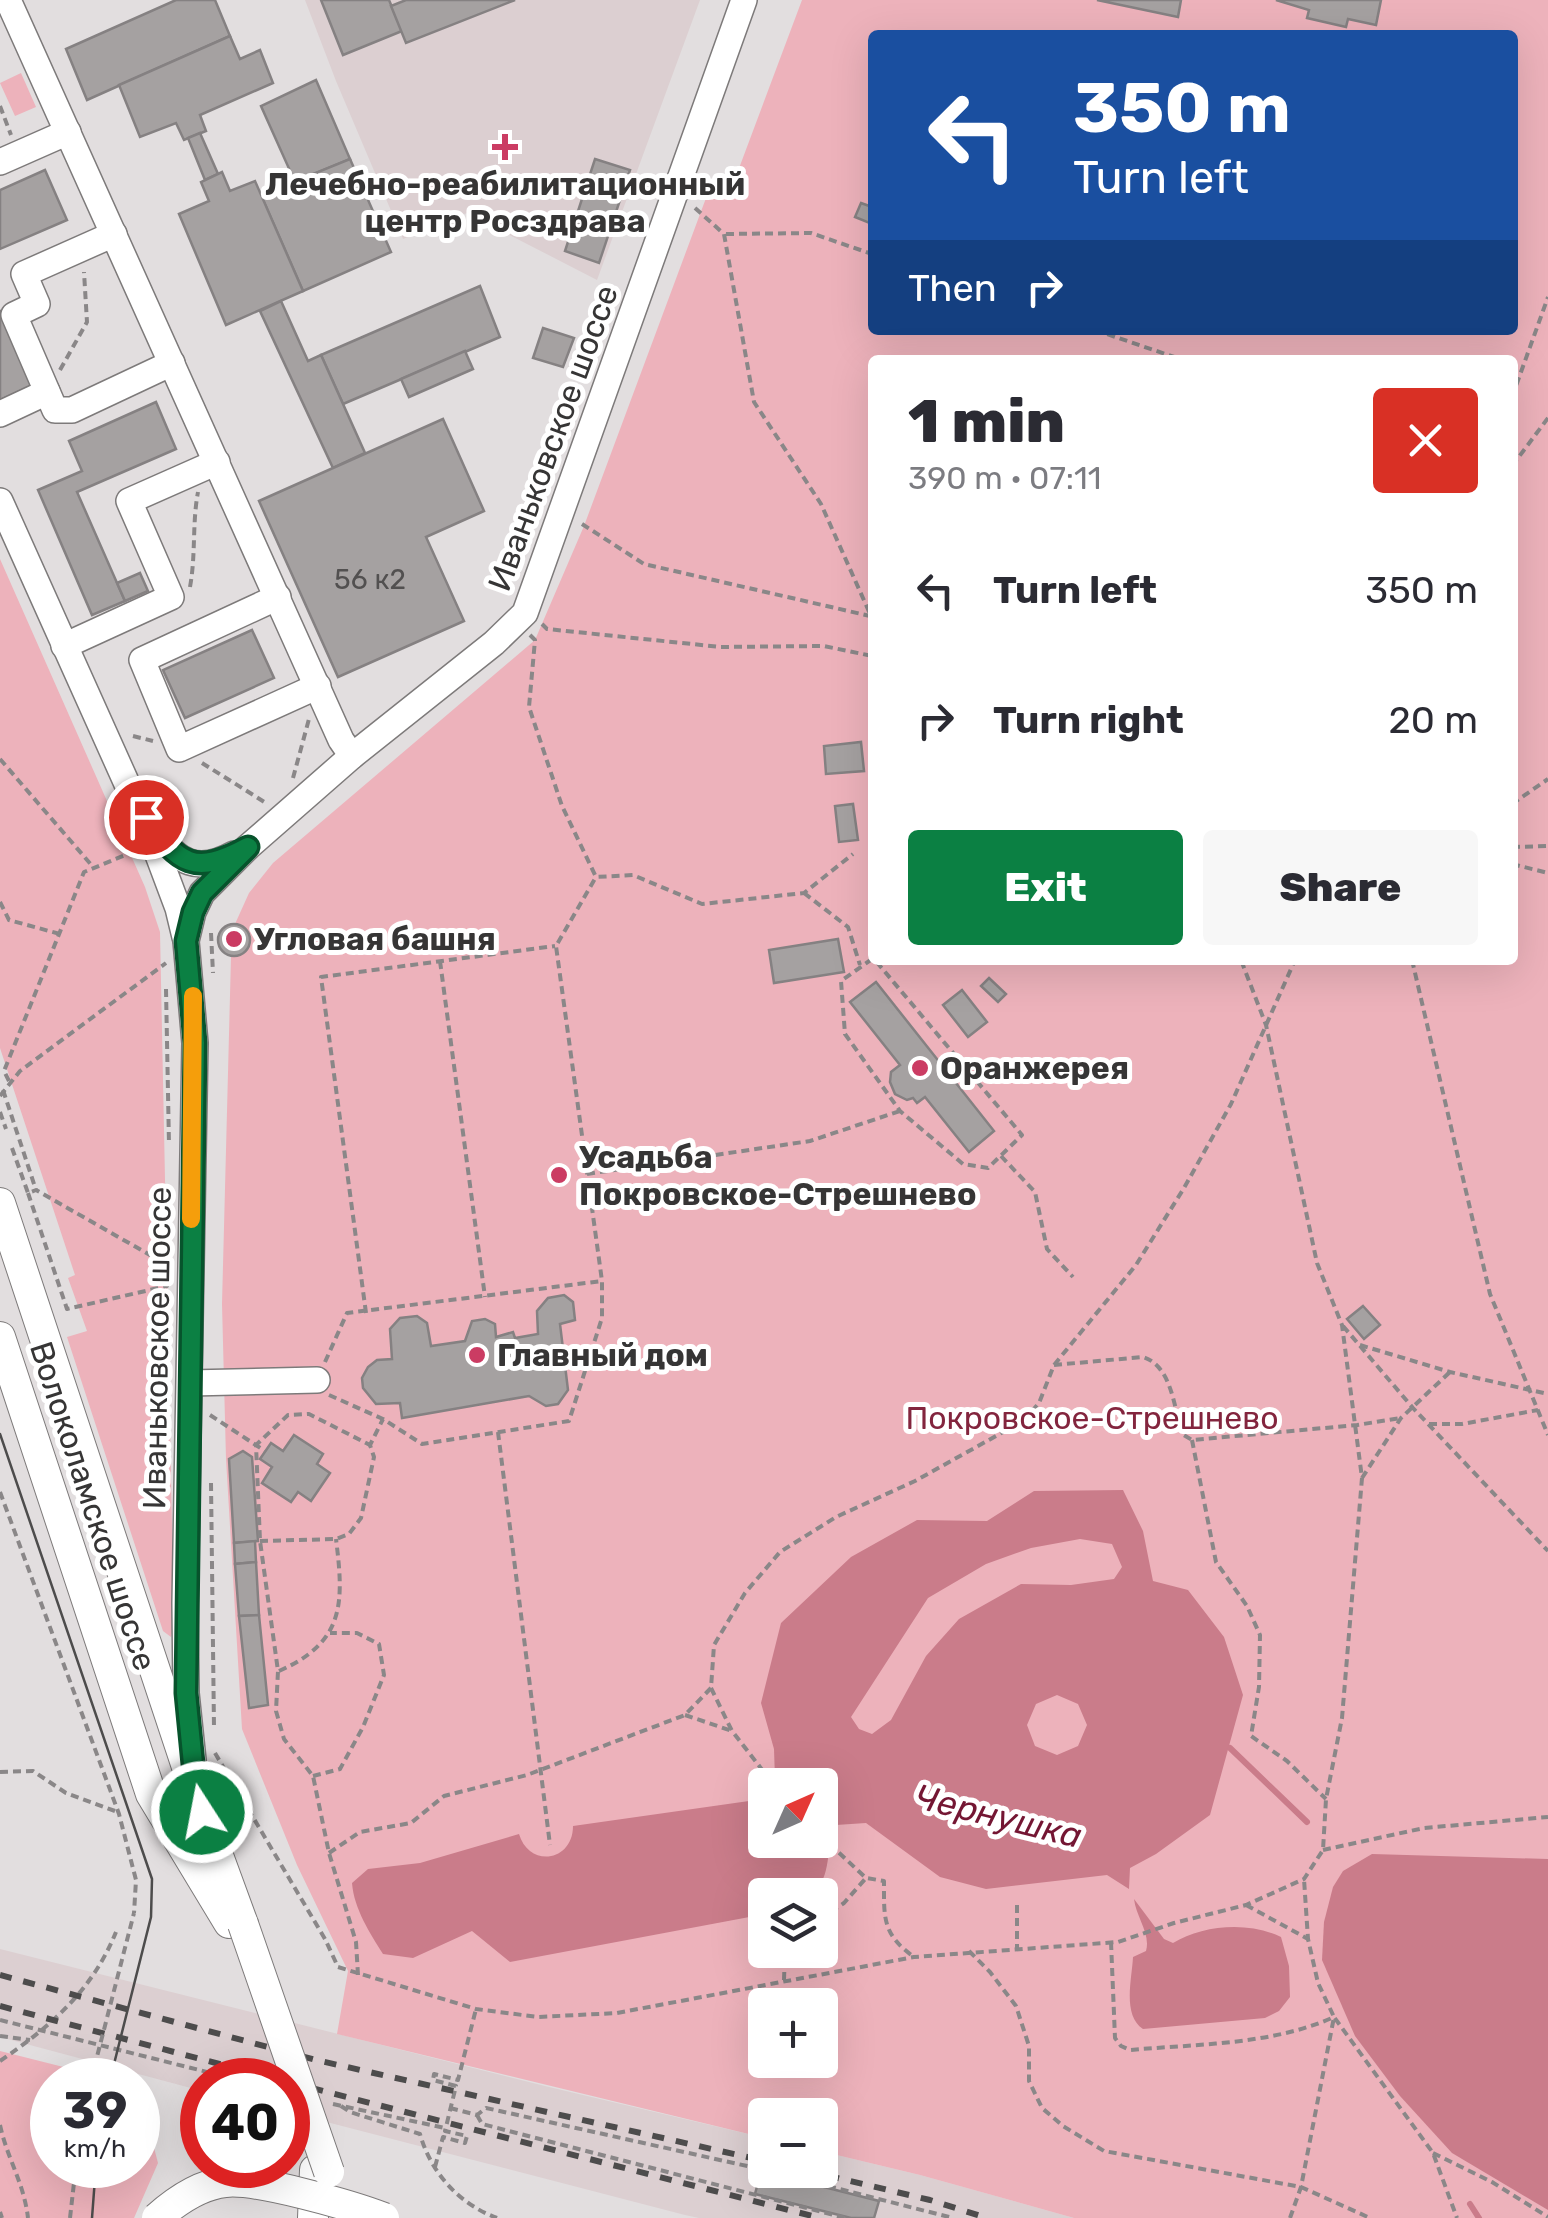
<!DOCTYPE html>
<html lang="en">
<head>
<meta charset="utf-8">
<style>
  body { margin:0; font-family:Rubik,sans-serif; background:#f7f7f7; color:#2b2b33; height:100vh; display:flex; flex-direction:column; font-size:38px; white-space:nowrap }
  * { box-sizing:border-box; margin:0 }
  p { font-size:32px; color:#7c7c81 }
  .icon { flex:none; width:55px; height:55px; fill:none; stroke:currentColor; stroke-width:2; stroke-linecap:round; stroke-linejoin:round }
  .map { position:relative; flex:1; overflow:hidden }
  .panel { position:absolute; left:868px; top:355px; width:650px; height:610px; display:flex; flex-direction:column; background:#fff; border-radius:10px; box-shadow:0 10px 40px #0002 }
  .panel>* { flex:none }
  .guide { position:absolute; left:868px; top:30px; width:650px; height:305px; border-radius:10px; box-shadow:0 10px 40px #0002; background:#1a4fa0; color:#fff; overflow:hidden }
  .needle { width:65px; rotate:45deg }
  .fabs { position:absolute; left:748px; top:1768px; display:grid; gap:20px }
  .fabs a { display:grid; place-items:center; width:90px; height:90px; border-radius:10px; background:#fff; box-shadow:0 10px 40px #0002; font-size:50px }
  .speed { position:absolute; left:30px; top:2058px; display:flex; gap:20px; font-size:50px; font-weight:700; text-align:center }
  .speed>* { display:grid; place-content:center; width:130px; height:130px; border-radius:50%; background:#fff; box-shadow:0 10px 40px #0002; line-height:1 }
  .speed small { font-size:25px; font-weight:400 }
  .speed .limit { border:15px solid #d22; background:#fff; color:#111 }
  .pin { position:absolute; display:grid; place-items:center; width:85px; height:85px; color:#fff; margin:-42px; border:5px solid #fff; border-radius:50%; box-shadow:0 2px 10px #0007 }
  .me { position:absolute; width:110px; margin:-55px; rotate:349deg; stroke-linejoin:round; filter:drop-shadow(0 0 8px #0008) }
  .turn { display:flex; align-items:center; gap:35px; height:210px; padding:0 40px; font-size:45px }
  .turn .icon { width:130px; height:130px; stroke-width:2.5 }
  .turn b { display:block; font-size:70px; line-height:85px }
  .then { display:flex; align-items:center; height:95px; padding:0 40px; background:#0003; gap:20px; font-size:38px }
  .round { display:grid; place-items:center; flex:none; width:105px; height:105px; border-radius:10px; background:#f7f7f7 }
  .head { display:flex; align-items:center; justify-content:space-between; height:170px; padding:0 40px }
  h1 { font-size:60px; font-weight:800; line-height:75px }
  .button { display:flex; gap:20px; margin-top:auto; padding:20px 40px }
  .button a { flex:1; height:115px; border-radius:10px; background:#0b8043; color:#fff; font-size:40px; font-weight:800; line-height:115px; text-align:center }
  .button a+a { background:#f7f7f7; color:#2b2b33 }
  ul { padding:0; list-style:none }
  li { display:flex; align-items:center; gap:30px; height:130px; padding:0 40px }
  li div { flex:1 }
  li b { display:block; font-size:38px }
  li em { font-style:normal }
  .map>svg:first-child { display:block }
  .built { fill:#dccfd1 }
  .green { fill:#edb2bb; fill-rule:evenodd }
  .water { fill:#ca7c8a; fill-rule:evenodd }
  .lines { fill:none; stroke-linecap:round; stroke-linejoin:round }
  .stream { stroke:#ca7c8a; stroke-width:6 }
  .building { fill:#a5a1a1; stroke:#858182; stroke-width:2.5 }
  .minor-casing { stroke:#7d7a7a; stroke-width:28 }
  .major-casing { stroke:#7d7a7a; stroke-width:32 }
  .path { stroke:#8a8788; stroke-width:4; stroke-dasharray:8 5; stroke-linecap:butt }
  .minor { stroke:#fff; stroke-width:25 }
  .major { stroke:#fff; stroke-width:30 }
  .tram { stroke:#4d4c4c; stroke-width:2.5 }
  .rail { stroke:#4d4c4c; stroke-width:6; stroke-dasharray:12 12; stroke-linecap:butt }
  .major-bridge-casing { stroke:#7d7a7a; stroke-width:32; stroke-linecap:butt }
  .path-bridge { stroke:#8a8788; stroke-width:4; stroke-dasharray:8 5; stroke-linecap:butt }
  .major-bridge { stroke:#fff; stroke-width:30 }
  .route-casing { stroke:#07532c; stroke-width:25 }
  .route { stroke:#0b8043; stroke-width:18 }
  .slow { stroke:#f59e0b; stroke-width:18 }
  .poi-dot { fill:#cb3c63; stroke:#fff; stroke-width:4 }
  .labels { text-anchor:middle; stroke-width:10; stroke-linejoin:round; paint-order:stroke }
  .number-label { font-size:28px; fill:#525050 }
  .poi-label { font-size:32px; font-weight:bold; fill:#363535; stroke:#fff; text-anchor:start }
  .street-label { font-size:32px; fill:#363535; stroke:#fff }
  .park-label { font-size:32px; fill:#83253e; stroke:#fff }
  .water-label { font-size:35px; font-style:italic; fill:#741633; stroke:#fff }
</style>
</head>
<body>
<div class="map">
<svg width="1548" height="2218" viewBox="0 0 1548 2218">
  <rect width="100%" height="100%" fill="#e2dedf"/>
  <g class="built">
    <polygon points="305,0 700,0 597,280 467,213 403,239 336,81"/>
    <polygon points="0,1949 549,2087 765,2138 765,2170 820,2170 820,2151 920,2175 1074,2218 699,2218 685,2215 288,2112 288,2080 202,2080 202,2091 0,2037"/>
  </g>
  <g class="green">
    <path d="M 802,0 L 1548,0 L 1548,2218 L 1074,2218 L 920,2175 L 820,2151 L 820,2115 L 765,2115 L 765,2138 L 337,2034 L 348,1971 L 297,1865 L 242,1729 L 226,1459 L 222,1304 L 231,957 L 242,954 L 250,942 L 245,928 L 235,924 L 249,893 L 273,863 L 535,640 L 584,526 L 709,190 L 735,179 ZM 872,35 L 1512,35 L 1512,330 L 872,330 ZM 872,360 L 1512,360 L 1512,960 L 872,960 ZM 765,1785 L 820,1785 L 820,1840 L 765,1840 ZM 765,1895 L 820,1895 L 820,1950 L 765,1950 ZM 765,2005 L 820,2005 L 820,2060 L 765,2060 Z"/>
    <polygon points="21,73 36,107 15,116 0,83"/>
    <polygon points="0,559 145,887 160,932 174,1625 171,1637 163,1631 67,1337 87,1331 68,1278 75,1275 0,1048"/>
    <polygon points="0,2051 115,2080 52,2080 52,2165 138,2165 138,2086 158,2163 134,2218 0,2218"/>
  </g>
  <g class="water">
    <path d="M 1123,1490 L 1143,1531 L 1153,1581 L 1188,1590 L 1224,1637 L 1243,1695 L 1210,1815 L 1156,1854 L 1130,1868 L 1129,1889 L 1107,1875 L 986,1889 L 940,1877 L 866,1823 L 836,1825 C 824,1848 834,1876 811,1895 L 765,1895 L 765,1914 L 510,1962 L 472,1931 L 413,1958 L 383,1954 C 370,1933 354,1909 352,1883 L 368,1869 L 420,1863 L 519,1834 C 529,1868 573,1862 573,1826 L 756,1800 L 765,1794 L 765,1840 L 820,1840 L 820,1785 L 772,1785 L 775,1779 L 774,1749 L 761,1703 L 781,1623 L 851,1557 L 917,1520 L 987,1521 L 1034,1491 ZM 1080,1539 L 1112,1544 L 1122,1567 L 1114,1579 L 1071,1585 L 1021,1584 L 959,1619 L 926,1656 L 891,1720 L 872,1734 L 859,1729 L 851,1717 L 928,1598 L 986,1564 L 1031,1548 ZM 1057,1695 L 1078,1704 L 1087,1725 L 1078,1746 L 1057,1755 L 1035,1746 L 1027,1725 L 1036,1704 Z"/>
    <polygon points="1372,1854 1548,1859 1548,2210 1452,2153 1400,2096 1355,2036 1322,1960 1324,1922 1333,1887 1343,1871"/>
    <path d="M 1134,1899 L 1164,1939 L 1173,1943 C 1202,1925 1249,1921 1281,1937 L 1289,1966 L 1290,1997 L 1279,2011 L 1265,2018 L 1143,2029 C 1122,2015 1132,1979 1133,1957 L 1146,1951 C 1151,1934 1136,1917 1134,1899 Z"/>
  </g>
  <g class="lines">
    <g class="stream">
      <polyline points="1230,1748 1307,1822"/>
      <polyline points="1470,2204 1479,2218"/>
    </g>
  </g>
  <g class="building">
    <polygon points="176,0 215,0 230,36 87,100 66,49"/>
    <polygon points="321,0 389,0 402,31 343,55"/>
    <polygon points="406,0 515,0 406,43 391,6"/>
    <polygon points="1097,0 1181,0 1178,17"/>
    <polygon points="1276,0 1381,0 1376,25 1348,19 1346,27 1307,18 1309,10"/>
    <polygon points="230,36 240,59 260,50 273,83 200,115 206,131 184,140 176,123 140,137 119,85"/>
    <polygon points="316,80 350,159 295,182 261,106"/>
    <polygon points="200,133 218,174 205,180 188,138"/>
    <polygon points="350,159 391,252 303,291 261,195"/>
    <polygon points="595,159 630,170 599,263 565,251"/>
    <polygon points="45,170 67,220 0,249 0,190"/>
    <polygon points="222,172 230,191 255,181 303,291 226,325 179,214 209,201 201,182"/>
    <polygon points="861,203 872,207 872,224 855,217"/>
    <polygon points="480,286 500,337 343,404 321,355"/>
    <polygon points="281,301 308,361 321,355 365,453 333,468 260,311"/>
    <polygon points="0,310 33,385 0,400"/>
    <polygon points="543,328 574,338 563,367 533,358"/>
    <polygon points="465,351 473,369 409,397 401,379"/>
    <polygon points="156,402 176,449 77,492 125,601 92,615 38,490 82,471 69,441"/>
    <polygon points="443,419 484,511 426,537 464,621 338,677 259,501"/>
    <polygon points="140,573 148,591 125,601 117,583"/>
    <polygon points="252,630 274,678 185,718 163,670"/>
    <polygon points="861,742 864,771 826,774 824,746"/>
    <polygon points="853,804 858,840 839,842 835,806"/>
    <circle cx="234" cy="940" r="16"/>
    <polygon points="838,939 844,972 774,983 769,950"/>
    <polygon points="989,978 1006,994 998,1002 981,986"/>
    <polygon points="876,982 994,1131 969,1152 925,1097 917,1103 913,1098 907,1100 895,1094 890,1082 891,1072 900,1065 850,1002"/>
    <polygon points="962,990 987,1022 968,1037 943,1005"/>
    <polygon points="564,1295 573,1302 575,1320 560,1324 568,1390 558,1404 546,1406 529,1396 402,1418 400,1403 376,1404 363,1388 362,1378 368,1367 377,1360 392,1359 390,1329 400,1318 417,1316 427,1323 431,1346 465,1341 472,1321 485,1319 495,1324 496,1337 513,1332 515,1338 538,1334 537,1311 548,1298"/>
    <polygon points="1363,1306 1380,1325 1364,1339 1347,1319"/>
    <polygon points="294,1435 323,1454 317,1464 330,1473 311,1501 298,1492 291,1502 262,1483 272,1467 260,1459 271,1443 283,1451"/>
    <polygon points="243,1451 252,1457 258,1541 234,1543 229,1459"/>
    <polygon points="255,1541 256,1562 235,1564 234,1543"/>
    <polygon points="256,1562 259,1615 239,1616 235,1564"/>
    <polygon points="259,1615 268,1705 249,1708 239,1616"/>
    <polygon points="761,2171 879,2201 874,2218 851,2218 755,2194"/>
  </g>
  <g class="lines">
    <g class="minor-casing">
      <g id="minor">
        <polyline points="8,0 341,740 352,756"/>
        <polyline points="0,162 68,132"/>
        <polyline points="114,234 24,274 37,304 14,315 55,410 72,410 172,363"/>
        <polyline points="0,414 47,392"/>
        <polyline points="0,501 154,844 178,908 185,937"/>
        <polyline points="278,597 142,660 179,749 318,686"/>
        <polyline points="64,646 171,597 129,501 217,462"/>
        <path d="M 156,831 C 177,863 198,874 234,854"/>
        <polyline points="190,1383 317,1380"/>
        <polyline points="193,1760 186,1693 185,1603 195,1043 186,941 193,912 202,893 248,847 352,756 494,643 525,613 744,0"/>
      </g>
    </g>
    <g class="major-casing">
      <g id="major">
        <polyline points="0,1203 202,1812 243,1924"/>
        <polyline points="0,1337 151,1794 229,1923"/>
        <polyline points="313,2218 315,2170"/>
      </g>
    </g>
    <g class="path">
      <polyline points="0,106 11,135"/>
      <polyline points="695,208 724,234 754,402 821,504 871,616"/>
      <polyline points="726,234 811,233 872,254"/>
      <polyline points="1095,330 1183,360"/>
      <polyline points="60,370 87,322 84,272"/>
      <polyline points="1512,397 1548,297"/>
      <polyline points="1512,466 1548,418"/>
      <polyline points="582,524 644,564 870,616"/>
      <path d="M 190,587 C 196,554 192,524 198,492"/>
      <polyline points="542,624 547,629 721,647 824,646 872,656"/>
      <polyline points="530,635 535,640 529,707 562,806 596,877 633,875 702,904 804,893 853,854"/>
      <polyline points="133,736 153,741"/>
      <polyline points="0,759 94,868"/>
      <polyline points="202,763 266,803"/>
      <polyline points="293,778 309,719"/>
      <polyline points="1512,804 1548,779"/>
      <polyline points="1512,847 1548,846"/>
      <polyline points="1512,864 1548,873"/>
      <polyline points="804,893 848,927 860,965"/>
      <polyline points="0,902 9,920 60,934"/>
      <polyline points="211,933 213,973"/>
      <polyline points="872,959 841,981 845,1034 900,1111 963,1164 988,1168 1022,1135 875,960"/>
      <polyline points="1412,960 1490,1294 1548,1435"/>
      <polyline points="440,961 485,1297"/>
      <polyline points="166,989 169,1145"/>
      <polyline points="9,1081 4,1071 84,872 135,851"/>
      <polyline points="3,1090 36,1190"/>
      <polyline points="0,1096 20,1071 166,963"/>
      <polyline points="0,1112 6,1129"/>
      <polyline points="12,1148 28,1193 36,1190 171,1267"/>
      <polyline points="1001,1156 1035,1192 1047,1249 1073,1277"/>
      <polyline points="587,1174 810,1141 900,1111"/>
      <polyline points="28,1193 67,1309 167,1286 168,1283"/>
      <polyline points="366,1313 321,977 555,946"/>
      <polyline points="1343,1326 1413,1408 1548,1551"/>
      <polyline points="1360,1345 1450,1372 1548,1394"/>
      <polyline points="325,1362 347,1313 602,1281"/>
      <path d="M 1054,1365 L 1143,1357 C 1172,1366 1174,1408 1182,1434 L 1192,1440 L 1357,1425 L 1401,1418"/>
      <polyline points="329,1395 383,1419 422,1444 569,1421 602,1318 602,1281 556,946 596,877"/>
      <polyline points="210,1415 265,1451"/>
      <polyline points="1429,1424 1462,1424 1538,1410"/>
      <polyline points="498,1432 550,1845"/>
      <polyline points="1192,1440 1216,1562 1247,1606 1260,1635 1259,1687 1251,1736 1287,1761 1326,1799"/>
      <polyline points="1362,1478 1401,1418 1450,1372"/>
      <polyline points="211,1483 214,1728"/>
      <polyline points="0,1492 119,1814 136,1880 134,1913"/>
      <polyline points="260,1541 336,1539 349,1534 361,1518 374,1457 370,1445 383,1419"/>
      <path d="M 279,1671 C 345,1642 344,1603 336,1539"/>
      <polyline points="711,1688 732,1731 774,1785"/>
      <polyline points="685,1715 732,1731"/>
      <polyline points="215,1753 325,1939 338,1967 476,2009 538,2017 617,2013 914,1957 1118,1942 1174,1923 1246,1905 1304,1879 1323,1850 1326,1799 1342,1718 1362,1478 1342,1325 1317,1263 1266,1025 1241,960"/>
      <polyline points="0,1772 33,1771 66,1793 115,1811"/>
      <polyline points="313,1776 340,1769 363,1727 384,1675 379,1644 357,1633 330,1633"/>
      <path d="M 820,1835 L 866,1878 L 884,1881 C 884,1918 882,1934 914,1957"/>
      <polyline points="1323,1850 1424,1828 1548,1817"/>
      <polyline points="329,1853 360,1832 411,1823 444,1796 527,1775 685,1715 711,1688 714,1645 745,1593 780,1552 836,1517 915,1481 1023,1421 1039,1403 1054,1365 1136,1265 1184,1188 1231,1104 1295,960"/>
      <polyline points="1017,1905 1017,1948"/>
      <polyline points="1246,1905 1308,1939"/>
      <polyline points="820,1919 844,1903 866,1878"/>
      <path d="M 1111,1942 L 1115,2038 L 1121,2046 L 1130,2050 C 1197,2044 1272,2045 1334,2017 L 1433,2153 L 1457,2218"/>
      <polyline points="969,1951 990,1972 1016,2006 1029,2046 1029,2081 1042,2108 1063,2126 1104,2151 1301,2187 1370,2218"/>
      <polyline points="358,1975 356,1942 329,1853 313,1776 284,1739 276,1711 278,1671 260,1541 256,1445 288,1415 309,1414 370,1445"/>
      <polyline points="784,1980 785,1950"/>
      <polyline points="0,2020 239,2080"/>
      <polyline points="0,2036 30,2040"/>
      <path d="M 0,2061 C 51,2026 92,1991 116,1932"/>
      <polyline points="333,2104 445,2128"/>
      <path d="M 341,2106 L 350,2112 L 420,2134 C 431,2173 459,2204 497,2218"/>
      <polyline points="450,2108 477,2115 486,2108 765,2170"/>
      <polyline points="477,2115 482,2124 845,2218"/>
      <path d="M 0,2125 C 7,2158 24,2183 28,2218"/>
      <polyline points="1433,2153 1492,2182 1548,2217"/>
      <polyline points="435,2167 443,2137 465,2143 467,2136 445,2131 456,2086 433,2080 434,2074 458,2080 476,2009"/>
      <polyline points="765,2170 953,2218"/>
      <polyline points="0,2212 2,2218"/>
      <polyline points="70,2218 76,2165"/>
      <polyline points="1290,2218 1301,2187 1334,2017 1318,1983 1308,1939 1304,1879"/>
    </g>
    <use href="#minor" class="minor"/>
    <use href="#major" class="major"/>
    <g class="tram">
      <polyline points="0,1434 152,1879 151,1917 110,2080"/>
      <polyline points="92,2218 96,2165"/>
    </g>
    <g class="rail">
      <polyline points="0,1975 316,2060 765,2161"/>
      <polyline points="0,2006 280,2080"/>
      <polyline points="288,2082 820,2218"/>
      <polyline points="804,2170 930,2200 987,2218"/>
    </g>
    <g class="major-bridge-casing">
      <g id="major-bridge">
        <polyline points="243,1924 329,2172"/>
        <path d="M 157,2218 C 176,2201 199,2185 225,2182 C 256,2178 353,2206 384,2218"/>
      </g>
    </g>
    <polyline class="path-bridge" points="91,2080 134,1913"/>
    <use href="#major-bridge" class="major-bridge"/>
  </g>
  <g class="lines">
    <g class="route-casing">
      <path id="route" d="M 146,817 C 179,865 194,876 248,847 L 202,893 L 193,912 L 186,941 L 195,1043 L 186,1693 L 194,1774 L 202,1812"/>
    </g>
    <use href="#route" class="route"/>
    <polyline class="slow" points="191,1219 193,996"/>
  </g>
  <g class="poi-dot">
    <path d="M500 132h10v10h10v10h-10v10h-10v-10h-10v-10h10z"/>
    <circle cx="234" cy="939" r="10"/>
    <circle cx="920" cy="1068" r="10"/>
    <circle cx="559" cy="1175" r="10"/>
    <circle cx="477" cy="1355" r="10"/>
  </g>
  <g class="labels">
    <g class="number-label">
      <text x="370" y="589">56 к2</text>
    </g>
    <g class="poi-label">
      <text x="505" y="195" text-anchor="middle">Лечебно-реабилитационный<tspan x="505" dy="37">центр Росздрава</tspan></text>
      <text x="254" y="950">Угловая башня</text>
      <text x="940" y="1079">Оранжерея</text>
      <text x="579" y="1168">Усадьба<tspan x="579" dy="37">Покровское-Стрешнево</tspan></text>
      <text x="497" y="1366">Главный дом</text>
    </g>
    <g class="street-label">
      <text transform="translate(553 438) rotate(-70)" y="11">Иваньковское шоссе</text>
      <text transform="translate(157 1348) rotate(-89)" y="11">Иваньковское шоссе</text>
      <text transform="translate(93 1506) rotate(72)" y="11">Волоколамское шоссе</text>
    </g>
    <g class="park-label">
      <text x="1092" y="1429">Покровское-Стрешнево</text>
    </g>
    <g class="water-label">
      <text transform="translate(998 1816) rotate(14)" y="12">Чернушка</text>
    </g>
  </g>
</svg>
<div class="fabs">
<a><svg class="needle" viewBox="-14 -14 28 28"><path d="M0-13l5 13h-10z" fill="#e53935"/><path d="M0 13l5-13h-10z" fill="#7c7c81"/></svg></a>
<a><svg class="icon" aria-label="layers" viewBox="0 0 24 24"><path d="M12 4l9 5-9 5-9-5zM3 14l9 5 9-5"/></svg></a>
<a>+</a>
<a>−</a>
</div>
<div class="speed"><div>39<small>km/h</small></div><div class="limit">40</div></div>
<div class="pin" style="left:146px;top:817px;background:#d93025"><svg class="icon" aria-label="arrive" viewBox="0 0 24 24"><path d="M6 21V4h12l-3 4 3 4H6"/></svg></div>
<svg class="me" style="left:202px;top:1812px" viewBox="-20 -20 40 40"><circle r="17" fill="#0b8043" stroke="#fff" stroke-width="3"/><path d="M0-11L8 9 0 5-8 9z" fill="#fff"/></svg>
<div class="guide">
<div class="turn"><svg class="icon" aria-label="left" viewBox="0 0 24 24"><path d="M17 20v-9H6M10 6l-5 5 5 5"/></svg><div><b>350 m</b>Turn left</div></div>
<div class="then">Then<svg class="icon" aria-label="right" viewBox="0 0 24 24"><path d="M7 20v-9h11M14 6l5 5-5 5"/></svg></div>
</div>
<section class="panel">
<div class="head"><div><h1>1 min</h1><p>390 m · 07:11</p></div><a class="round" style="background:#d93025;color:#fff"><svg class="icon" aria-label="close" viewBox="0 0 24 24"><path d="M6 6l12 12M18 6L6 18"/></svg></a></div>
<ul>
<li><svg class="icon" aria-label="left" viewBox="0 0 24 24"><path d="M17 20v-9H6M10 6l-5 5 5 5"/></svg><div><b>Turn left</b></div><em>350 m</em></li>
<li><svg class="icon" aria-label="right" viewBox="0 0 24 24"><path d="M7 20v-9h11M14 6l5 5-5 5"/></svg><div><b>Turn right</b></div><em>20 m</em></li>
</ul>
<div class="button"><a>Exit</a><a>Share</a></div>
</section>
</div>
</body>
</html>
